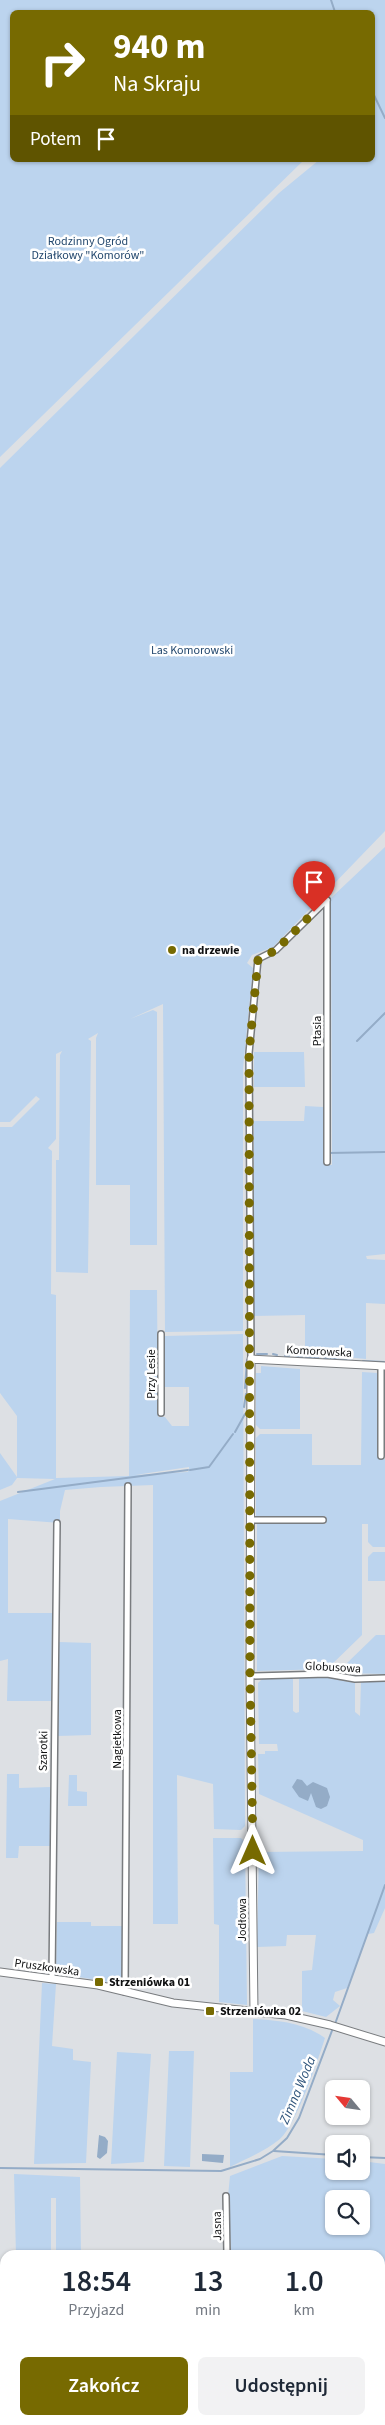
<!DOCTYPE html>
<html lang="pl">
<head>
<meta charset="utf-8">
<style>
  body { margin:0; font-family:"Source Sans 3",sans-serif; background:#f2f2f3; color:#1f2937; height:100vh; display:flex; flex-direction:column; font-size:19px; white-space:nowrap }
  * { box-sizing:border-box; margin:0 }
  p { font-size:16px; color:#747a83 }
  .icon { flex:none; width:28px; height:28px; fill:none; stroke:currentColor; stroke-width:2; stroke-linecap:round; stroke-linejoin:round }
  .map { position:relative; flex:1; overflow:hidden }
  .drawer { position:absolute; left:0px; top:2250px; width:385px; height:175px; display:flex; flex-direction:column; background:#fff; border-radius:15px 15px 0 0; box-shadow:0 1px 4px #0004 }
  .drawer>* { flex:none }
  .banner { position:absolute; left:10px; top:10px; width:365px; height:152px; border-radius:8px; box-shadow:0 1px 4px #0004; background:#776a01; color:#fff; overflow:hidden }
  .needle { width:32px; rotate:299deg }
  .tools { position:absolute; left:325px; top:2080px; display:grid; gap:10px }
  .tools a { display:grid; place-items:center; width:45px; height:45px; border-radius:8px; background:#fff; box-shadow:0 1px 4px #0004; font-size:25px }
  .pin { position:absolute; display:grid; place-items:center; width:42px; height:42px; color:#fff; margin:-51px -21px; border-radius:50% 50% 50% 0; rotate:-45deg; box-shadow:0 0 5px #0007 }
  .pin .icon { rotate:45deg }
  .me { position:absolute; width:55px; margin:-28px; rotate:0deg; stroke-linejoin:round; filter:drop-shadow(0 0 4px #0008) }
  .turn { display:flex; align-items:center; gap:18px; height:105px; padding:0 20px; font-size:22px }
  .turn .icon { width:65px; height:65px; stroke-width:2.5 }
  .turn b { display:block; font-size:35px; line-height:42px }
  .then { display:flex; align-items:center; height:48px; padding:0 20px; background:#0003; gap:10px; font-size:19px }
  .eta { display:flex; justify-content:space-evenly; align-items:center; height:85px; text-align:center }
  .eta b { font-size:30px; font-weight:600; line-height:35px }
  .action { display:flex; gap:10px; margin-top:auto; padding:10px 20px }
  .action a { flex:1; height:58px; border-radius:8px; background:#776a01; color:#fff; font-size:20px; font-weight:600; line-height:58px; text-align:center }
  .action a+a { background:#f2f2f3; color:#1f2937 }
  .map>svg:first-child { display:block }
  .green { fill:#bcd4ee; fill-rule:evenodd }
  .water { fill:#94acc7 }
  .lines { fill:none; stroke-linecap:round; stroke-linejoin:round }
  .stream { stroke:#94acc7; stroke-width:2 }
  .street-casing { stroke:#797c7f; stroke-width:8 }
  .secondary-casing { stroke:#797c7f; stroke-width:9 }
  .street { stroke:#fff; stroke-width:5 }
  .secondary { stroke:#fff; stroke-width:7 }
  .route { stroke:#776a01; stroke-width:9; stroke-dasharray:0 16.2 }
  .poi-dot { fill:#776a01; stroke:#fff; stroke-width:2 }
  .labels { text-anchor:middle; stroke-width:5; stroke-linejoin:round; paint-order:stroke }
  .park-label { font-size:12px; fill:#23486e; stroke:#fff }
  .poi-label { font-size:12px; font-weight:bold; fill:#101112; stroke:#fff; text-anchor:start }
  .street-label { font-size:12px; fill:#101112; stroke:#fff }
  .water-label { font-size:14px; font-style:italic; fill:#30557c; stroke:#fff }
</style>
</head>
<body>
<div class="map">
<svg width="385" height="2425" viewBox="0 0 385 2425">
  <rect width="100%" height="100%" fill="#dde0e4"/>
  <g class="green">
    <path d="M 0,0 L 385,0 L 385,831 L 273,947 L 252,955 L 247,963 L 253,968 L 243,1068 L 243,1331 L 165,1332 L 163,1004 L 130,1019 L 153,1010 L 157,1012 L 157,1245 L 130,1245 L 130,1185 L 96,1185 L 96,1038 L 98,1033 L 88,1039 L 91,1041 L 88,1273 L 56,1272 L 56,1160 L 59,1160 L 60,1055 L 62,1051 L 56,1054 L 56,1139 L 48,1148 L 52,1151 L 51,1294 L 56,1295 L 56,1478 L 129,1476 L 130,1290 L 157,1290 L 158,1417 L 165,1417 L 172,1426 L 189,1426 L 189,1387 L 165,1387 L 165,1336 L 243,1334 L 245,1826 L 241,1830 L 214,1829 L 213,1784 L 177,1775 L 178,1924 L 153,1924 L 153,1485 L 101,1487 L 65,1490 L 60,1511 L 60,1523 L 8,1519 L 8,1613 L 52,1613 L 51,1701 L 7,1701 L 8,1659 L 0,1661 L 0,1501 L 55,1479 L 17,1478 L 12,1485 L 0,1490 L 0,1453 L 17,1477 L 17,1416 L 0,1393 L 0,1127 L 12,1127 L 40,1099 L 36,1096 L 10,1122 L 0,1122 L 0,468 L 279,193 L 319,160 L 372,160 L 372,12 L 12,12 L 12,160 L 304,160 L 0,457 ZM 189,1468 L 188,1472 L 135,1475 L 189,1467 Z"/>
    <polygon points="385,847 385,1254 366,1256 367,1259 385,1260 385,1304 366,1303 366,1359 305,1353 305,1315 254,1316 254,1121 304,1121 305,1106 323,1107 324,1165 332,1165 331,898"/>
    <polygon points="254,1052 304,1052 305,1087 254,1087"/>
    <polygon points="261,1366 300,1369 300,1429 260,1429 256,1425 256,1373 261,1373"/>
    <polygon points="362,1372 378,1373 378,1459 385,1459 385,1547 373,1547 368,1542 368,1524 362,1524 362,1635 327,1669 257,1671 257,1524 326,1524 326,1516 256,1516 256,1438 260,1434 312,1434 312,1465 361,1465"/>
    <polygon points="373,1552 385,1552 385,1581 368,1581 368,1557"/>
    <polygon points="376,1635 385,1635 385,1674 345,1673 346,1664"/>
    <polygon points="59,1642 91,1643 91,1735 58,1736"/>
    <polygon points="263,1678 293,1679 293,1711 296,1713 299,1712 299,1678 328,1678 355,1683 355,1712 360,1716 361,1682 385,1682 385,1908 374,1933 368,1934 347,1988 335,1992 333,2000 340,2006 326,2017 302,2011 302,1971 312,1970 316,1935 287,1935 286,1946 257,1947 259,1852 363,1851 363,1840 259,1794 258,1754 265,1754 265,1751 278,1751 277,1744 259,1744 258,1683"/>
    <polygon points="7,1774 19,1774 19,1788 50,1787 50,1846 19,1846 18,1858 6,1858"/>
    <polygon points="69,1775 77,1775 77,1791 87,1792 87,1806 68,1806"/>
    <polygon points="213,1838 241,1838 245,1842 247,2005 219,2002 219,1925 214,1924"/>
    <polygon points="57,1922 91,1922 91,1926 123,1926 122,1985 118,1984 118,1980 115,1979 114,1983 56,1973"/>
    <polygon points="42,1983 56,1984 52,2046 73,2049 73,2060 91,2062 86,2163 34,2164"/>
    <path d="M 253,2019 C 278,2020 304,2023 325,2038 C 318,2060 296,2125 280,2139 C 264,2152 247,2158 230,2167 L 230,2072 L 253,2072 Z"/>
    <polygon points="169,2051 194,2051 190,2167 164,2166"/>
    <polygon points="117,2052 151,2054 144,2162 111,2164"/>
    <path d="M 282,2156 L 334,2159 L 334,2171 L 361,2171 L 361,2161 L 385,2164 L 385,2425 L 344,2425 L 344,2420 L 380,2420 L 380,2255 L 231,2255 L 228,2196 L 230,2176 ZM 334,2199 L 361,2199 L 361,2226 L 334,2226 Z"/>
    <polygon points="14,2174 80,2177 81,2255 56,2255 56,2198 51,2198 51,2255 16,2255"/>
    <polygon points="5,2359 5,2406 0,2406 0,2360"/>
    <rect x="20" y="2420" width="62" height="5"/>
  </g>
  <g class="water">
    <polygon points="297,1779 302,1780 307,1786 313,1782 327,1788 330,1797 327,1806 321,1809 316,1807 311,1793 308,1801 299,1797 292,1787"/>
    <polygon points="99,2135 105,2137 108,2141 107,2153 100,2159 97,2157"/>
    <polygon points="202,2154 224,2155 223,2163 202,2161"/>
  </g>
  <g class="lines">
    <g class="stream">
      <polyline points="331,0 335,12"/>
      <polyline points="372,91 385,118"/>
      <polyline points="357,1041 385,1013"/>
      <polyline points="329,1153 385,1152"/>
      <polyline points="257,1354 267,1354"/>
      <polyline points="273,1354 277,1355"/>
      <polyline points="285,1356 289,1356"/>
      <polyline points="296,1356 302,1357"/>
      <polyline points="306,1357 318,1358"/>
      <polyline points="324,1358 354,1361"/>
      <polyline points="363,1361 384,1362"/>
      <polyline points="245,1388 247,1360"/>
      <polyline points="244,1407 246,1394"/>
      <polyline points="235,1432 245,1414"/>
      <polyline points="190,1470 209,1467 233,1434"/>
      <polyline points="18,1492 188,1470"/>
      <polyline points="335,2024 385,1885"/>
      <polyline points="274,2151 334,2155"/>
      <polyline points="361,2157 385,2158"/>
      <polyline points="0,2168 221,2171 260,2159 273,2151 287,2138 299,2118 333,2028"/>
    </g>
    <g class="street-casing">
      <g id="street">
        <polyline points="327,1162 327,900"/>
        <polyline points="251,1359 249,1053 258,959 276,950 327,900"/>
        <polyline points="161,1413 161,1334"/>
        <polyline points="381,1456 381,1366"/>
        <polyline points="250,1520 323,1520"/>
        <polyline points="250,1676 327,1674 355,1679 385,1678"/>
        <polyline points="52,1979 57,1523"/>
        <polyline points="125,1992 128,1486"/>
        <polyline points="226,2196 227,2255"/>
        <polyline points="0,2357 5,2356"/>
        <polyline points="17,2420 17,2425"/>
        <polyline points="120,2420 120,2425"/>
        <polyline points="174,2420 174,2425"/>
        <polyline points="270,2420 270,2425"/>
      </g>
    </g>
    <g class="secondary-casing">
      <g id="secondary">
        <polyline points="0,1972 98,1985 173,2003 286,2015 330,2025 385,2042"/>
        <polyline points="254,2012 250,1676 251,1359 385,1366"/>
      </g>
    </g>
    <use href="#street" class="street"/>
    <use href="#secondary" class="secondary"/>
  </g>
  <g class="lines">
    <polyline class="route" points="253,1851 250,1676 249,1053 258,960 276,950 314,912"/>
  </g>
  <g class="poi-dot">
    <circle cx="172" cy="950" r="5"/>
    <rect x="94" y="1977" width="10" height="10" rx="2.5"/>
    <rect x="205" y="2006" width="10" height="10" rx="2.5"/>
  </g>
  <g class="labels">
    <g class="park-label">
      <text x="88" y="245">Rodzinny Ogród<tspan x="88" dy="14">Działkowy "Komorów"</tspan></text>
      <text x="192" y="654">Las Komorowski</text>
    </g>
    <g class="poi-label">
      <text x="182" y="954">na drzewie</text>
      <text x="109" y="1986">Strzeniówka 01</text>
      <text x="220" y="2015">Strzeniówka 02</text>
    </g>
    <g class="street-label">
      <text transform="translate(317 1031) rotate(-90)" y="4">Ptasia</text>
      <text transform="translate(319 1351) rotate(3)" y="4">Komorowska</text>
      <text transform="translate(151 1374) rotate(-90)" y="4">Przy Lesie</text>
      <text transform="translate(333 1667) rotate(3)" y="4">Globusowa</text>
      <text transform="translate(117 1739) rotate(-90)" y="4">Nagietkowa</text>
      <text transform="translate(43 1751) rotate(-89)" y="4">Szarotki</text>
      <text transform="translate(242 1920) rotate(-90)" y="4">Jodłowa</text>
      <text transform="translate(47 1967) rotate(8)" y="4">Pruszkowska</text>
      <text transform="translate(217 2226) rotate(-91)" y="4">Jasna</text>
    </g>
    <g class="water-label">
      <text transform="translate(297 2090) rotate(-67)" y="5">Zimna Woda</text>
    </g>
  </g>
</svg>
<div class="tools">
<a><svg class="needle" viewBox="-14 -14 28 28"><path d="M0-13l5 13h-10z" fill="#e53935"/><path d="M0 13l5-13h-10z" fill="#747a83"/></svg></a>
<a><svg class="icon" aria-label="sound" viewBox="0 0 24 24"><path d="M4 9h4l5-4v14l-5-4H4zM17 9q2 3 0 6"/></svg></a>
<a><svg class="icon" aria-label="search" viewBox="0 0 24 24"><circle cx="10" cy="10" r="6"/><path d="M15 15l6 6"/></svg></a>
</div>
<div class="pin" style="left:314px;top:912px;background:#d93025"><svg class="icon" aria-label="arrive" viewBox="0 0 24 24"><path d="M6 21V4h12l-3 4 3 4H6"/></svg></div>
<svg class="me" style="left:253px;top:1851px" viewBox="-20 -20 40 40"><path d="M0-17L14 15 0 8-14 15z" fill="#776a01" stroke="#fff" stroke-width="4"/></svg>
<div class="banner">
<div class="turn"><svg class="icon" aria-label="right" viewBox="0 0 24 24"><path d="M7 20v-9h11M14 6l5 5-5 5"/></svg><div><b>940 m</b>Na Skraju</div></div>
<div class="then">Potem<svg class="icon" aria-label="arrive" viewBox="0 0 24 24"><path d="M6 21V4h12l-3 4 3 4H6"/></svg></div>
</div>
<section class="drawer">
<div class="eta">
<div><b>18:54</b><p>Przyjazd</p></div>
<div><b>13</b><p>min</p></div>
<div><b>1.0</b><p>km</p></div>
</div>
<div class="action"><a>Zakończ</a><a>Udostępnij</a></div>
</section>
</div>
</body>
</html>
